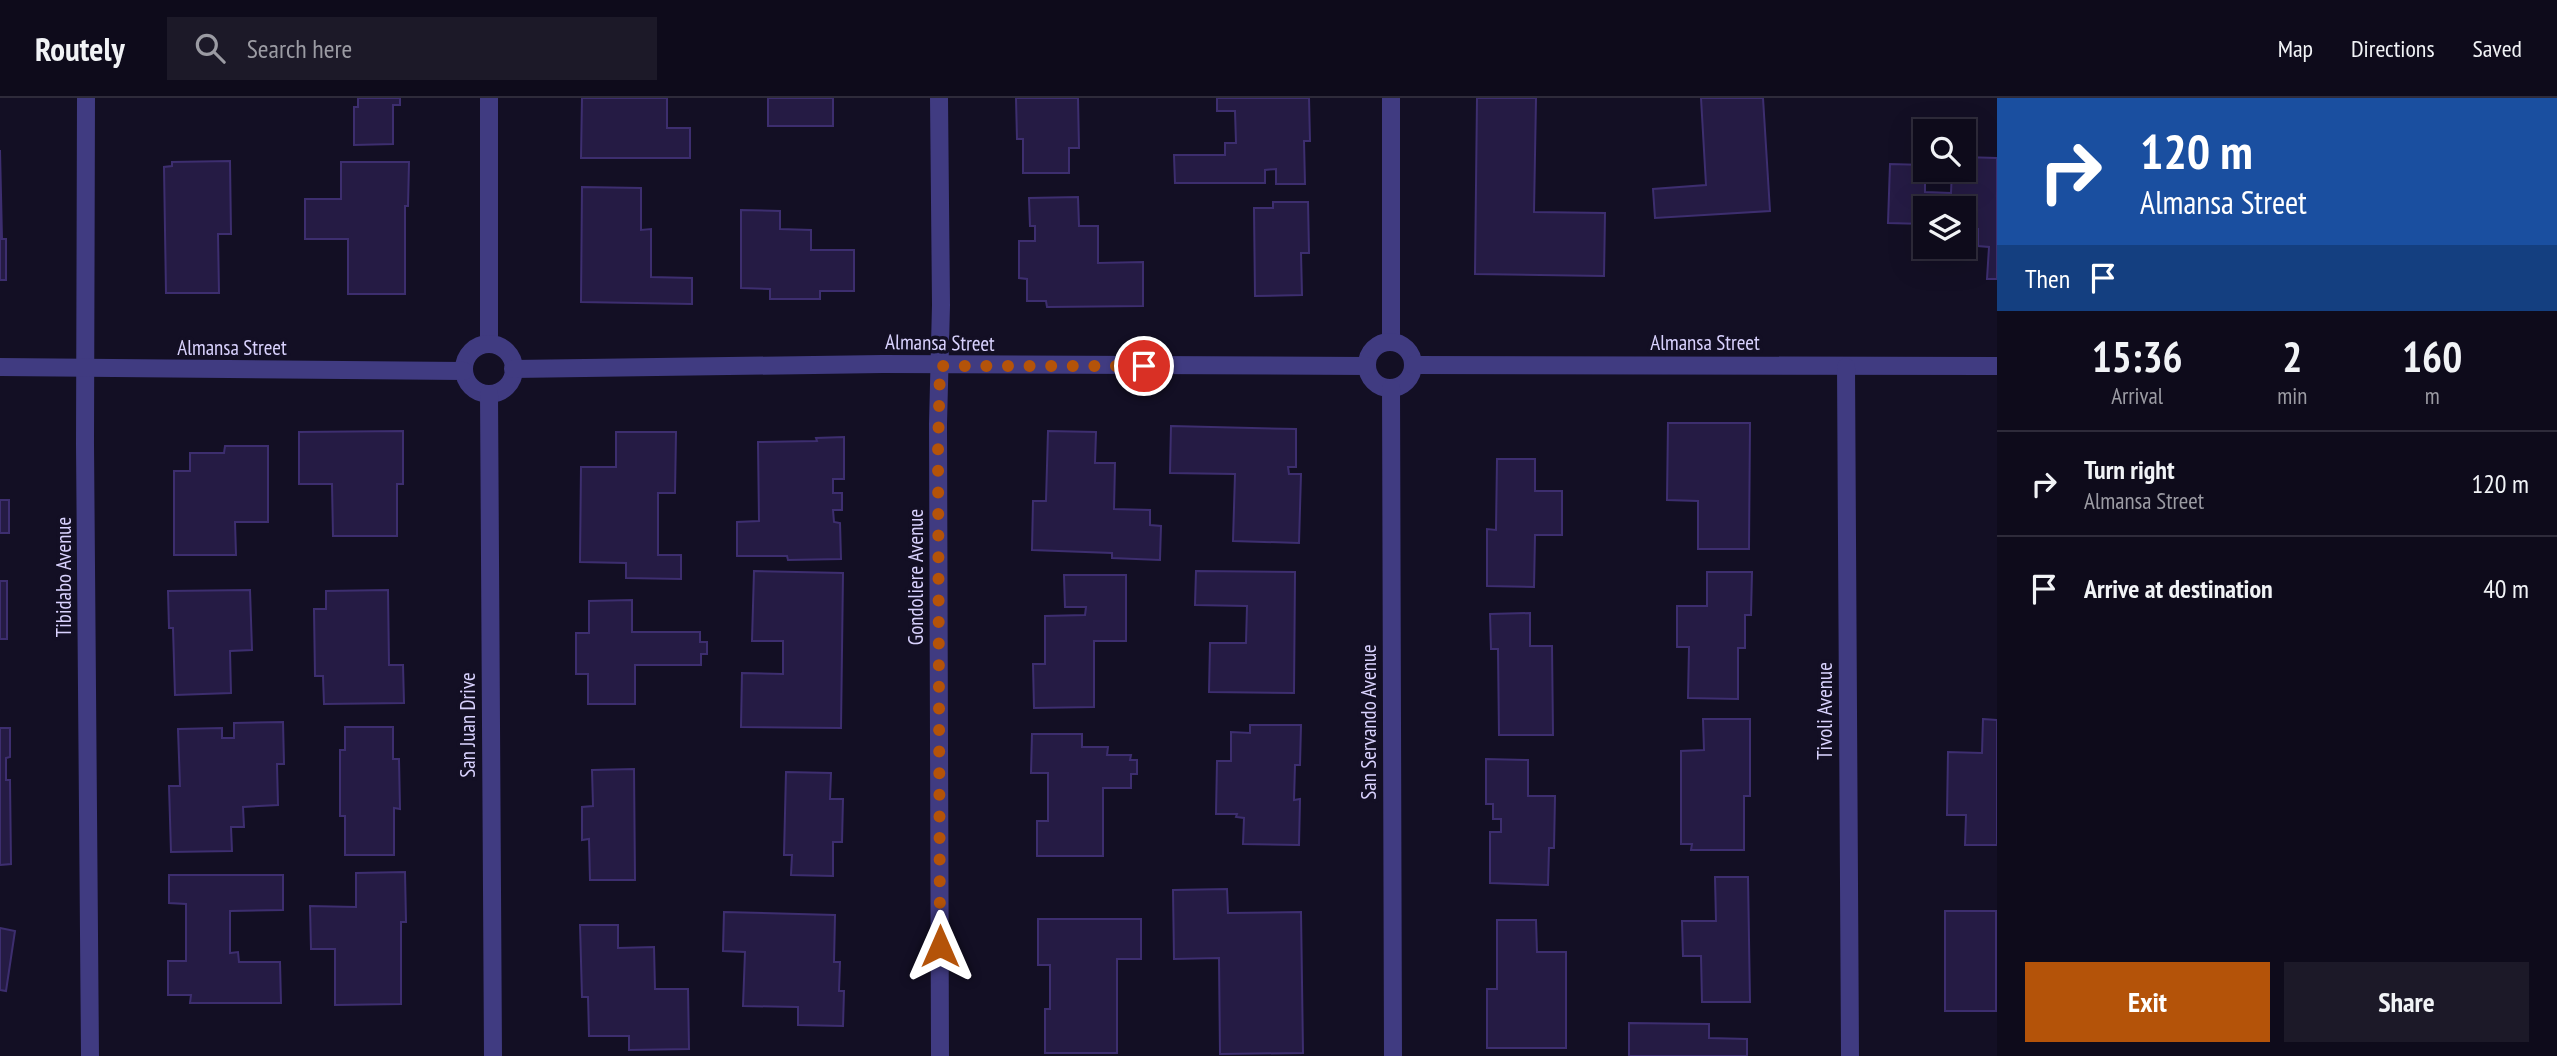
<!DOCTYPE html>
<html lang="en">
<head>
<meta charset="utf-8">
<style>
  body { margin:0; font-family:"PT Sans Narrow",sans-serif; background:#1c1928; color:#f1f3f6; height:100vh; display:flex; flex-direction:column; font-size:26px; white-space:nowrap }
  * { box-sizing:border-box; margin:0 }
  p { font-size:23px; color:#9b9ba3 }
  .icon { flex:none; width:38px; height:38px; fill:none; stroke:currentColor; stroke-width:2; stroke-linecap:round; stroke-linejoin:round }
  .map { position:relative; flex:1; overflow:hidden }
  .details { display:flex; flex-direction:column; background:#0e0b1b; width:560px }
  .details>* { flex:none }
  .guide { background:#1a4fa0; color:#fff; overflow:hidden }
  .tools { position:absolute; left:1913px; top:21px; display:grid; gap:14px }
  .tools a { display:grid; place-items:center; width:63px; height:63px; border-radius:0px; background:#0e0b1b; box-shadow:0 7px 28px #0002,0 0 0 2px #2e2b3a; font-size:35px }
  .pin { position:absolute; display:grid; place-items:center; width:60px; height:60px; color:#fff; margin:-30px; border:4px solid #fff; border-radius:50%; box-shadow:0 2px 7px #0007 }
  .me { position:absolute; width:77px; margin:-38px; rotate:0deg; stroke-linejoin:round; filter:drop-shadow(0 0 5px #0008) }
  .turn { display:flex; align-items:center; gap:24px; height:147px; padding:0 28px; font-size:32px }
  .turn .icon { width:91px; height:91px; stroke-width:2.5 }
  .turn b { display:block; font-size:49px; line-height:60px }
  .then { display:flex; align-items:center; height:66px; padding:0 28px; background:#0003; gap:14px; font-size:26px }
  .eta { display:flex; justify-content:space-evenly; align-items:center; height:119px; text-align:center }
  .eta b { font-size:42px; font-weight:800; line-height:49px }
  .cta { display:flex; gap:14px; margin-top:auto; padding:14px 28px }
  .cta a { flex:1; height:80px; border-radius:0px; background:#b45309; color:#fff; font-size:28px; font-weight:800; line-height:80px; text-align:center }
  .cta a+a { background:#1c1928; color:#f1f3f6 }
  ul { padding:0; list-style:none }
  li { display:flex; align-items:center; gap:21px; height:105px; padding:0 28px; border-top:2px solid #2e2b3a }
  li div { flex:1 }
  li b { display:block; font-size:26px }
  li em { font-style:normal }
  header { display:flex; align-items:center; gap:42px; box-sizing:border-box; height:98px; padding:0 35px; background:#0e0b1b; border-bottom:2px solid #2e2b3a }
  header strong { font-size:33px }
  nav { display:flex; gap:38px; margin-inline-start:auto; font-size:24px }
  .search { width:490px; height:63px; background:#1c1928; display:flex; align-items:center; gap:18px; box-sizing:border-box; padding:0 24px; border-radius:0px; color:#9b9ba3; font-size:26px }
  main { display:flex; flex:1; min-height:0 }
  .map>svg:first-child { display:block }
  .building { fill:#251b44; stroke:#3d2e6f; stroke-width:2 }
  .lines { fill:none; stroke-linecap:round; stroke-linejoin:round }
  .minor { stroke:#403b81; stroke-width:18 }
  .route { stroke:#b45309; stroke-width:12; stroke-dasharray:0 21.6 }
  .labels { text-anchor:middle; stroke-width:7; stroke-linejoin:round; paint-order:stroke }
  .street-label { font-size:21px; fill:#d9d2fe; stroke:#130f24 }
</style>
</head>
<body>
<header>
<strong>Routely</strong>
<div class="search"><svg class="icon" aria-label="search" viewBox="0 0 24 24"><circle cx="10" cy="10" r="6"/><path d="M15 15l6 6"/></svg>Search here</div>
<nav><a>Map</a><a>Directions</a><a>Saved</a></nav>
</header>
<main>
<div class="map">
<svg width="1997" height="958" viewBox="0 0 1997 958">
  <rect width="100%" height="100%" fill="#130f24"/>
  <g class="building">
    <polygon points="358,0 400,0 400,7 393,7 393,46 354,47 354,9 358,9"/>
    <polygon points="582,0 667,0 667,30 690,30 690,60 581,60"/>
    <rect x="768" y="0" width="65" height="28"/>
    <polygon points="1016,0 1078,0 1079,50 1069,50 1069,75 1023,75 1023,41 1017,41"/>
    <polygon points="1217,0 1309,0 1310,43 1304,43 1305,86 1276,86 1276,71 1265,72 1265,85 1175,85 1174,57 1225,57 1225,45 1236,45 1235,13 1217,13"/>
    <polygon points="1477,0 1536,0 1534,114 1605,115 1604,178 1475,176"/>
    <polygon points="1701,0 1763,0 1770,113 1655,120 1653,91 1706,87"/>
    <polygon points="0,52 2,141 6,141 6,182 0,182"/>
    <polygon points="1964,59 1997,60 1997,181 1987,181 1989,149 1978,148 1978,131 1964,130 1964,110 1925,110 1925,126 1888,125 1890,66 1925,67 1925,94 1951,95 1952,72 1964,72"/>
    <polygon points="230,63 231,136 218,136 219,195 166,195 164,69 172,68 172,64"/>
    <polygon points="341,64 409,64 408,108 405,108 405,196 348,196 348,141 305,141 305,101 341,101"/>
    <polygon points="582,89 641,90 641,132 651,131 651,179 692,180 692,206 581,204"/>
    <polygon points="1078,99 1079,128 1098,128 1098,165 1143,164 1143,208 1047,209 1046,203 1027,203 1027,181 1019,180 1019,143 1035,143 1035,128 1030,128 1029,100"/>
    <polygon points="1273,104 1308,104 1309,155 1301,155 1302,197 1255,198 1254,110 1273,110"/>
    <polygon points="741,112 780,113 780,131 811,132 811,152 854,152 854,193 820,193 820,201 770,201 770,191 741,190"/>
    <polygon points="1668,325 1750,325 1749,451 1698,451 1698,403 1667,402"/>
    <polygon points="1171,328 1296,331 1296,369 1288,369 1289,376 1301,376 1299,445 1233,443 1235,376 1170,375"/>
    <polygon points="403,333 403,386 397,386 397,438 333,438 332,386 299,386 299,334"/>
    <polygon points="1048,333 1096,334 1095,365 1115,365 1114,411 1150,412 1150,427 1161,428 1160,462 1112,460 1112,455 1032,452 1033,403 1046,403"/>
    <polygon points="616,334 676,334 675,395 658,395 658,457 681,457 681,481 626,480 626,465 580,464 581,369 616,369"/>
    <polygon points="844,339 844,381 833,381 833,395 842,395 842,412 833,412 834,424 840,425 841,461 788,462 787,458 737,458 737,424 759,423 758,344 817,343 816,340"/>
    <polygon points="225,348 268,348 268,424 235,424 236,457 174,457 174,373 190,373 190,355 224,355"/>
    <polygon points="1497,361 1535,361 1535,393 1562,393 1562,437 1535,437 1534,489 1487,488 1487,431 1496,432"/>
    <rect x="0" y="402" width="9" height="33"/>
    <polygon points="754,473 843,475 841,630 741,629 742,575 783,576 783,543 752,543"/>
    <polygon points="1196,473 1295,474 1294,595 1209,594 1210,545 1246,545 1247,508 1195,507"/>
    <polygon points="1707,474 1752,474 1751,517 1745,517 1745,550 1738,550 1738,601 1688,600 1689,549 1677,549 1677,508 1707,508"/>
    <polygon points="1064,477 1126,477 1126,543 1094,543 1094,609 1034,610 1033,566 1045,566 1045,518 1085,517 1086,509 1065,509"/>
    <rect x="0" y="483" width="7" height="58"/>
    <polygon points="250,492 252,552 230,553 231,595 175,597 173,530 169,530 168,493"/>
    <polygon points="388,492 389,567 403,567 404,605 324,606 323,578 315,578 314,511 326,511 326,493"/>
    <polygon points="632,502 632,534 700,534 700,544 707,544 707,556 701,556 701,567 635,567 635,606 588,606 588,576 576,576 576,535 589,535 589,503"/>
    <polygon points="1530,515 1530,548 1552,548 1553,637 1499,637 1498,551 1491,551 1490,516"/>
    <polygon points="1703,621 1750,621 1750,698 1744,698 1744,752 1691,752 1692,746 1681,746 1681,653 1704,652"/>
    <polygon points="1983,621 1997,622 1997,747 1965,747 1966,717 1947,717 1948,654 1982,655"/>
    <polygon points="283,624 284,666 277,666 278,707 243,709 244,729 231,729 232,753 171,754 169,688 180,688 178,631 222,630 222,640 234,640 234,625"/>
    <polygon points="1250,627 1301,627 1300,667 1295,667 1294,702 1300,701 1299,747 1243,746 1244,720 1236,719 1237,716 1216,716 1217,663 1231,663 1231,634 1250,635"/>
    <polygon points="345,629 393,629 393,661 399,661 400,711 394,710 394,757 345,757 345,718 340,718 340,652 345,652"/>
    <polygon points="0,630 10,630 10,659 6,660 6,682 10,682 11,766 0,767"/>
    <polygon points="1032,636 1082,636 1082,649 1108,649 1107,657 1131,657 1130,662 1137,662 1137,676 1131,676 1131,690 1103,690 1103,758 1037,758 1037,723 1048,723 1048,675 1031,675"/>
    <polygon points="1486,661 1528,662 1528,698 1555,698 1554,750 1549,750 1548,787 1490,785 1490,734 1501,734 1501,721 1493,721 1493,706 1486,706"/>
    <polygon points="634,671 635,782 590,782 589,741 582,742 582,709 593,708 592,672"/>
    <polygon points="786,674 831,675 830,701 843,701 842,744 833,744 833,778 791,777 792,757 784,757"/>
    <polygon points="405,774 406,824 401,824 401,906 335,907 335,851 311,851 310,808 356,809 356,775"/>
    <polygon points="169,777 283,777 283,812 230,813 230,855 238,854 239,864 280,864 281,905 190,905 191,897 168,897 168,863 186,863 186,806 169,805"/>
    <polygon points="1715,779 1748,779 1750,904 1702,904 1701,858 1683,858 1682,823 1716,823"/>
    <polygon points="1227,791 1228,815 1301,814 1303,955 1220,956 1219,860 1174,861 1173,792"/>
    <rect x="1945" y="813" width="51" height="100"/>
    <polygon points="724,814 835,817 834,864 840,864 839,893 844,893 843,928 798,927 798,909 743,908 745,854 723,853"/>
    <polygon points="1038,821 1141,821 1141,861 1117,861 1117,955 1045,955 1045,911 1050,911 1050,867 1038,867"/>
    <polygon points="1497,822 1536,822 1537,854 1566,854 1566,950 1487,950 1487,891 1497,891"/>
    <polygon points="580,827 618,827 618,850 654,849 655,891 688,891 689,951 629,952 629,938 589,938 588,899 582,899"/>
    <polygon points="0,830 15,833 6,893 0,892"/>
    <polygon points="1629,925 1709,926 1709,940 1747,941 1747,958 1629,958"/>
  </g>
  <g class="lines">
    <g class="minor">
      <polyline points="86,0 85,346 90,958"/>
      <polyline points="489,0 489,246"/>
      <polyline points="939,0 941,207 938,326 940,958"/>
      <polyline points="1391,0 1391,244"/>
      <circle cx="1390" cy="267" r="23"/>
      <circle cx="489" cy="271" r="25"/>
      <polyline points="1413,267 1997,268"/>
      <polyline points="0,269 464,273"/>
      <polyline points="1846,269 1850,958"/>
      <polyline points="513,271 883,266 1367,268"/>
      <polyline points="1391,290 1393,958"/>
      <polyline points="489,296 493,958"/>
    </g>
  </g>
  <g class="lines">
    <polyline class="route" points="940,848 938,354 940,268 1144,268"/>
  </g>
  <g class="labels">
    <g class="street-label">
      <text transform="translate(940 245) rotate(1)" y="7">Almansa Street</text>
      <text x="1705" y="252">Almansa Street</text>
      <text x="232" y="257">Almansa Street</text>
      <text transform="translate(64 479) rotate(-90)" y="7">Tibidabo Avenue</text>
      <text transform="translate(916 479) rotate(-90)" y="7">Gondoliere Avenue</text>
      <text transform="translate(1825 613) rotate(-90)" y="7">Tivoli Avenue</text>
      <text transform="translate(1369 624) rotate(-90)" y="7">San Servando Avenue</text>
      <text transform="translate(468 627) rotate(-90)" y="7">San Juan Drive</text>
    </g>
  </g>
</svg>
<div class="tools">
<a><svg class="icon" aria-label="search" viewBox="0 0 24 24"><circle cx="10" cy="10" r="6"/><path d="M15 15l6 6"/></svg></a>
<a><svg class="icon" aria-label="layers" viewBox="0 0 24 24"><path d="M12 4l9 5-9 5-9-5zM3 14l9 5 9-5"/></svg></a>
</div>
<div class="pin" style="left:1144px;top:268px;background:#d93025"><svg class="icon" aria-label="arrive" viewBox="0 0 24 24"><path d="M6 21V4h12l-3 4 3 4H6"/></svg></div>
<svg class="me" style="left:940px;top:848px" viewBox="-20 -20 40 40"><path d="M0-17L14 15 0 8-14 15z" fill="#b45309" stroke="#fff" stroke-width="4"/></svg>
</div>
<section class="details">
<div class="guide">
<div class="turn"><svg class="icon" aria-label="right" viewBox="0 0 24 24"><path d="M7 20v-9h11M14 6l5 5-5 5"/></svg><div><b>120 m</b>Almansa Street</div></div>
<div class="then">Then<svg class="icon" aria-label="arrive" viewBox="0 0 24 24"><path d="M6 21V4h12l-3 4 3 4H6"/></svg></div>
</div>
<div class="eta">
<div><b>15:36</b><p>Arrival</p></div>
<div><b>2</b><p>min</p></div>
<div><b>160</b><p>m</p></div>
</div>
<ul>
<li><svg class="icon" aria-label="right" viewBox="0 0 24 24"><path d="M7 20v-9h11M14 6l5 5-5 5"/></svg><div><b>Turn right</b><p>Almansa Street</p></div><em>120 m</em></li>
<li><svg class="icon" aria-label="arrive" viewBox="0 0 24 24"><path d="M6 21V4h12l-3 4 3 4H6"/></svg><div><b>Arrive at destination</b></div><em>40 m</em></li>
</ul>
<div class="cta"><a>Exit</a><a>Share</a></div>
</section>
</main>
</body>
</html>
